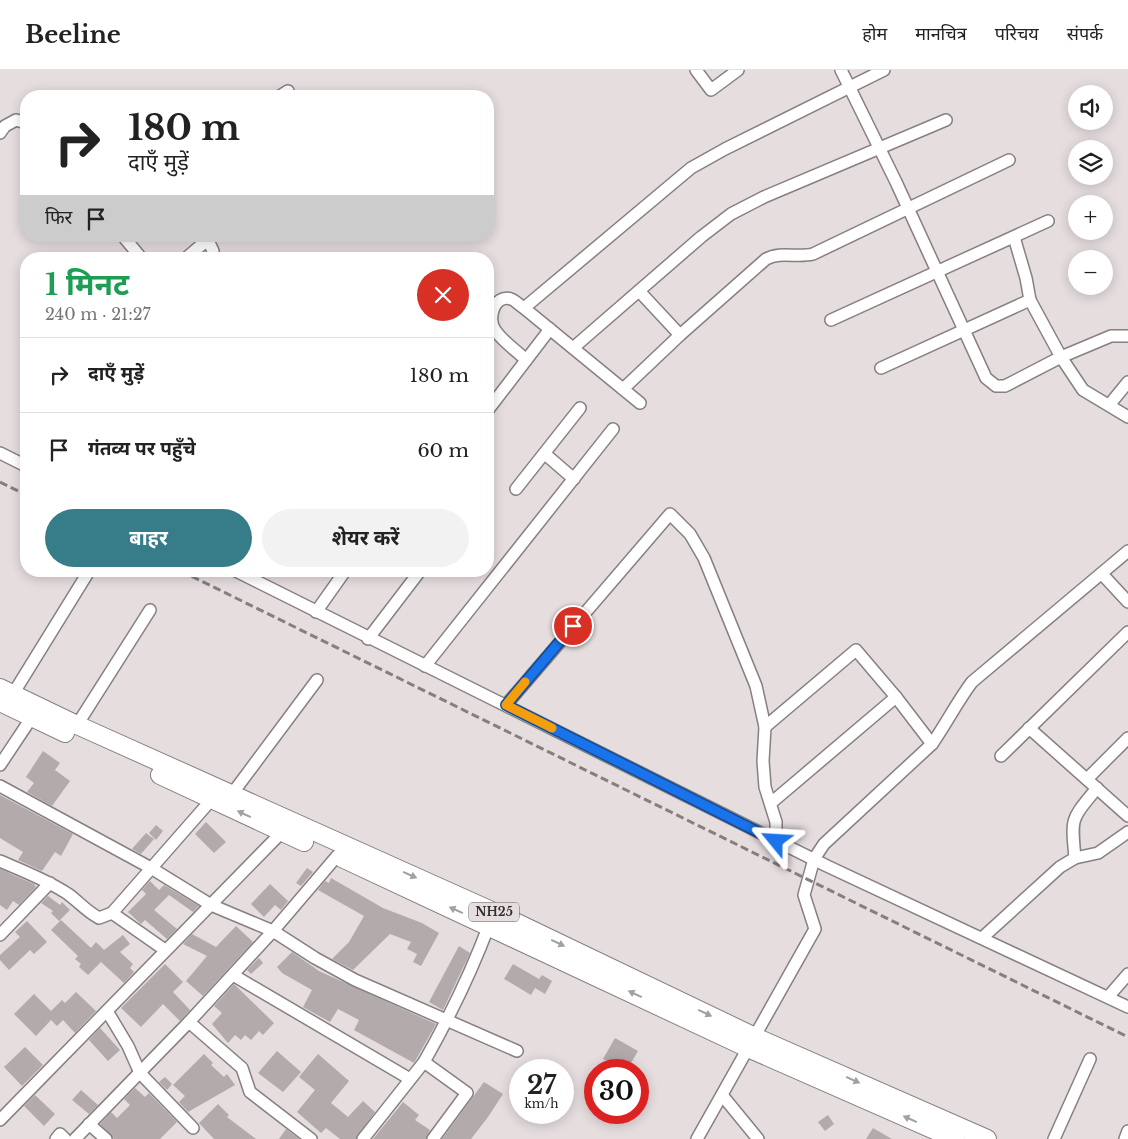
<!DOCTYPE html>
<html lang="hi">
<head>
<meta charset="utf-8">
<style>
  body { margin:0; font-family:"Libre Baskerville","Noto Sans Devanagari",serif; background:#f2f2f2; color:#222; height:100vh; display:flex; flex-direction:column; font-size:19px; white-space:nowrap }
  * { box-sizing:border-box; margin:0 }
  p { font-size:16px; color:#767676 }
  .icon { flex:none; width:28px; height:28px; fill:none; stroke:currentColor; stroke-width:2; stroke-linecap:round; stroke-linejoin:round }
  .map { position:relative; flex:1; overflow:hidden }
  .drawer { position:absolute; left:20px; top:182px; width:474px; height:325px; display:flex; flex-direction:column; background:#fff; border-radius:20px; box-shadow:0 2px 12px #0003 }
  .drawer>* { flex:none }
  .top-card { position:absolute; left:20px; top:20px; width:474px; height:152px; border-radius:20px; box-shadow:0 2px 12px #0003; background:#fff; color:#222; overflow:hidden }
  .tools { position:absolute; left:1068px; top:15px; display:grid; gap:10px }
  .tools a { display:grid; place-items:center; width:45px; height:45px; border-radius:50%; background:#fff; box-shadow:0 2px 12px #0003; font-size:25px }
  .speed { position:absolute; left:509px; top:989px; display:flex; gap:10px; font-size:25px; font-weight:700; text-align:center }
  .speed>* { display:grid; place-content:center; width:65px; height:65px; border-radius:50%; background:#fff; box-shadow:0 2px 12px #0003; line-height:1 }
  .speed small { font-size:12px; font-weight:400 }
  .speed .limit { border:8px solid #d22; background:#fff; color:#111 }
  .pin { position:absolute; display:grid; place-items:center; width:42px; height:42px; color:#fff; margin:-21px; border:2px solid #fff; border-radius:50%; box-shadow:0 1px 5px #0007 }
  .me { position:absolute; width:55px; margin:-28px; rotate:297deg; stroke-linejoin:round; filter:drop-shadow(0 0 4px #0008) }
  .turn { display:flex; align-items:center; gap:18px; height:105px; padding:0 25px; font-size:22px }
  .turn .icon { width:65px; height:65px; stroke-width:2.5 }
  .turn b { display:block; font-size:35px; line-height:42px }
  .then { display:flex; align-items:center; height:48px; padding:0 25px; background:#0003; gap:10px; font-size:19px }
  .round { display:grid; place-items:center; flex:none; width:52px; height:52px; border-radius:26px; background:#f2f2f2 }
  .overview { display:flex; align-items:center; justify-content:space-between; height:85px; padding:0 25px }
  h1 { font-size:30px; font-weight:700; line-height:38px; color:#1e9e55 }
  .button { display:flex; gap:10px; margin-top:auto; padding:10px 25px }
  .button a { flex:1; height:58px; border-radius:30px; background:#377c89; color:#fff; font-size:20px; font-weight:700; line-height:58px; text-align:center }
  .button a+a { background:#f2f2f2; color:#222 }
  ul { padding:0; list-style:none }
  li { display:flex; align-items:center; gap:15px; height:75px; padding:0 25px; border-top:1px solid #e0e0e0 }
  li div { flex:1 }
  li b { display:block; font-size:19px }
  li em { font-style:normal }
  header { display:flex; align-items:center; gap:30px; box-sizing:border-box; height:70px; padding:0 25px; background:#fff; border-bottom:1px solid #e0e0e0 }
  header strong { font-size:24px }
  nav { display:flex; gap:28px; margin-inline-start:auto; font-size:18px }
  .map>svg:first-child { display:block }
  .building { fill:#b3aaac }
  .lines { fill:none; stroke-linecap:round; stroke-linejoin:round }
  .street-casing { stroke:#877f81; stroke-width:14 }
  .primary-casing { stroke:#877f81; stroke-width:20 }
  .street { stroke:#fff; stroke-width:11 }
  .primary { stroke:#fff; stroke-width:18 }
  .rail { stroke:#867f81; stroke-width:3; stroke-dasharray:8 4; stroke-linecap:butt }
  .oneway { fill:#a2a0a0 }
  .route-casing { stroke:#114b97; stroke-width:12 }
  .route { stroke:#1a73e8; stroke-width:9 }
  .slow { stroke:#f59e0b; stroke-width:9 }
  .labels { text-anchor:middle; stroke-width:4; stroke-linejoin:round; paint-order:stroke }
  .shield { fill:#e6dddf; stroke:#676162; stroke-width:1 }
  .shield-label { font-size:12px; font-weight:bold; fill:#302c2d }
</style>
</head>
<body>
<header>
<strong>Beeline</strong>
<nav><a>होम</a><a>मानचित्र</a><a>परिचय</a><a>संपर्क</a></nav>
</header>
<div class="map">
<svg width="1128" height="1069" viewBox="0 0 1128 1069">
  <rect width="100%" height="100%" fill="#e6dddf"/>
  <g class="building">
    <polygon points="43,681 60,693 55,700 70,711 52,736 27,722 34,713 26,707"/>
    <polygon points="0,725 73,764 61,786 55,782 42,801 18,790 23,782 0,768"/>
    <polygon points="206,752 226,772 214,783 195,764"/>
    <polygon points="156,755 163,761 156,770 149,763"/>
    <polygon points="146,763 154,769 141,784 132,779"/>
    <polygon points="307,798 313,802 301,816 296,813"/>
    <polygon points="0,799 34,814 36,817 19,835 13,831 7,840 0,835"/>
    <polygon points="331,808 383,838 422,853 439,863 421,896 413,892 417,884 407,879 411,872 390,864 353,900 332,889 349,872 364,846 318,820 325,811 329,813"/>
    <polygon points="150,811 159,820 164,815 199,836 193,842 169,825 154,840 177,859 167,869 145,850 141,854 128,842 146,824 142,820"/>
    <polygon points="270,814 288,831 281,840 275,835 264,847 251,834"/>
    <polygon points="48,826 60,835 62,832 70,840 59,851 51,843 53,841 41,833"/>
    <polygon points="61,850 91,878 96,872 104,880 123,865 130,874 120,882 133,894 130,898 134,902 124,913 101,892 88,905 79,897 81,894 75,889 78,886 51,860"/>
    <polygon points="27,851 47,872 34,884 30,880 9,900 0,890 0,885 20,867 15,862"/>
    <polygon points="236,856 253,872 203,926 186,911 207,886 183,874 192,864 216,877"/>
    <polygon points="459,876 470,883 443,940 429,932"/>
    <polygon points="292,882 319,901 436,954 414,993 354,960 359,950 338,939 330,952 303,937 312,920 282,903 277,897"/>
    <polygon points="259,888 263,893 251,904 247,900"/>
    <polygon points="165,894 183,912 173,922 190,940 180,951 163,934 141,957 121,938"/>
    <polygon points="513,894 539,909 542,905 552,911 545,924 535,918 531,925 504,909"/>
    <polygon points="234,914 274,953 263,965 259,961 251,970 245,965 241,970 235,965 228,973 212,954 222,943 214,936"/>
    <polygon points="76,922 96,941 75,963 63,950 57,956 51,950 36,966 14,944 34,924 51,941 62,930 65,933"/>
    <polygon points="100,958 120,980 108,991 89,970"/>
    <polygon points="615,968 638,981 627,1000 623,1000 603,989"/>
    <polygon points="25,977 43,995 22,1016 4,997"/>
    <polygon points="277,981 301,1002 283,1022 258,1003"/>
    <polygon points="204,984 213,993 211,995 224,1007 227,1004 235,1015 188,1042 179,1032 185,1026 173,1015"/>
    <polygon points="318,984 349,1011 331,1033 348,1047 363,1031 375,1042 356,1069 340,1069 326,1058 321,1063 297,1042 315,1020 299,1007"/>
    <polygon points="165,1007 172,1014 167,1020 159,1012"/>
    <polygon points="484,1012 503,1024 488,1047 471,1069 442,1069"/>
    <polygon points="135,1018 145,1027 149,1023 177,1052 160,1069 114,1069 100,1054 111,1042 117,1048 130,1035 124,1029"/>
    <polygon points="81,1020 98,1035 89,1044 72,1030"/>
    <polygon points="35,1025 55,1044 44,1056 24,1036"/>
    <polygon points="403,1032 419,1045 415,1050 430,1060 426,1069 373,1069"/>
    <polygon points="218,1034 229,1045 227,1047 256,1069 214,1069 199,1053"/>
    <polygon points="828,1045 834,1054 825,1061 818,1052"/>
    <polygon points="873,1058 892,1069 866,1069"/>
    <polygon points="286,1059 299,1069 279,1069"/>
  </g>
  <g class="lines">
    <g class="street-casing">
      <g id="street">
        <polyline points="696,0 711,20 738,0"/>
        <polyline points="841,0 896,112 986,308 996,316 1005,316 1061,287 1083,320 1128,347"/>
        <polyline points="280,26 288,21"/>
        <polyline points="0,63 5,56 16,50 26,53"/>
        <polyline points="123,166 142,189"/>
        <polyline points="206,166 213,181 211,189"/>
        <polyline points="1014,167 1026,208 1030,230"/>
        <polyline points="185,189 212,166"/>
        <polyline points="639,221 680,265"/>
        <polyline points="524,238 691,98 725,79 884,0"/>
        <polyline points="831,250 1048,151"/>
        <polyline points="573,278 701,167 731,144 764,127 946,50"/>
        <path d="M 526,290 C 516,280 502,271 495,260 C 487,249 494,224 511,229 C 515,230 520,236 524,238 L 640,333"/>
        <polyline points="881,298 1030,230 1061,287 1111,266 1128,266"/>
        <path d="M 623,319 L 680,265 L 766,189 C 781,181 797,188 813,184 L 1009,90"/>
        <polyline points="1110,334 1128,312"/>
        <polyline points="488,340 550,259"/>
        <polyline points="0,383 26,396"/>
        <polyline points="545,384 574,409"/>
        <polyline points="516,419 580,338"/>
        <polyline points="236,501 827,796 1128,937"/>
        <polyline points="1102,504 1128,532"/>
        <polyline points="316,542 345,501"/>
        <polyline points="368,569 420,501"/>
        <polyline points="425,596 613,359"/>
        <polyline points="13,624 89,501"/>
        <polyline points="506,635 670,444 690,464 704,488 756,616 765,657 763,691 765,717 776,752 776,771"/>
        <polyline points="77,655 150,540"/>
        <polyline points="765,657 856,580 896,627 932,674"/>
        <polyline points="1029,658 1128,746"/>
        <polyline points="1001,686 1128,562"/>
        <polyline points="0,695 32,647"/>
        <polyline points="1087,709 1128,668"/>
        <polyline points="0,716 151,798 211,835 273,861 189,952 75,1069"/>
        <polyline points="232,724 317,610"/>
        <polyline points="771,733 896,627"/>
        <polyline points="337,786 273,861 315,888 355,910 517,981"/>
        <path d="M 1075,788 C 1071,746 1071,750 1097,718"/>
        <path d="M 0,791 C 23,801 47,810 68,824 C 79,832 86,841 99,848 L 112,843 L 212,729"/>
        <polyline points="112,843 165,880"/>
        <polyline points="0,865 50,813"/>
        <polyline points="982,868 1060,797 1075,788 1098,783 1128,762"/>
        <polyline points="233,905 410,1009"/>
        <polyline points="1108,927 1128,904"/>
        <polyline points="107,941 128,976 140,1003 193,1058"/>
        <polyline points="189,952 242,998 250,1022 311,1069"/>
        <polyline points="722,1025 758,1069"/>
        <polyline points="0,1050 282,762"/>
        <polyline points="89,1054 106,1069"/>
        <polyline points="56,1069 60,1064 65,1069"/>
        <polyline points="363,1069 424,992"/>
        <path d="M 433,1069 L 467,1023 L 424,992 C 449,948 471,903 489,855"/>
        <path d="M 697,1069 L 815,859 L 804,825 L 814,789 L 824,774 L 932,674 C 946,654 957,632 972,612 L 1128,481"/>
        <polyline points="1054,1069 1090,989"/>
        <polyline points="1125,1069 1128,1061"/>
      </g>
    </g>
    <g class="primary-casing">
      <g id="primary">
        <polyline points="0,618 77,655 494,842 755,967 987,1069"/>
        <polyline points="0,632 65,663"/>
        <polyline points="160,705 304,772"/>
        <polyline points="342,788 748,978 955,1069"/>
      </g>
    </g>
    <use href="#street" class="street"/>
    <use href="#primary" class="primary"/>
    <g class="rail">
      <polyline points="0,412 26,425"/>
      <polyline points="181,501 1128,967"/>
    </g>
  </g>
  <defs><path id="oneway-solid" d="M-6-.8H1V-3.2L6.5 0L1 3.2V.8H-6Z" transform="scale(1.25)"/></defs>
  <g class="oneway">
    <use href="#oneway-solid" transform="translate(244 744) rotate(-155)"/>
    <use href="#oneway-solid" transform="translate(410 805) rotate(24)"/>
    <use href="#oneway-solid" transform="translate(456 840) rotate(-156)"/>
    <use href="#oneway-solid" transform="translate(558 873) rotate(25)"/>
    <use href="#oneway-solid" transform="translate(635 924) rotate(-155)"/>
    <use href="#oneway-solid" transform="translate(705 943) rotate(25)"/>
    <use href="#oneway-solid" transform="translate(853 1010) rotate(24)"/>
    <use href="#oneway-solid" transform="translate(910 1049) rotate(-156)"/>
  </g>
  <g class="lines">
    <g class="route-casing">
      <polyline id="route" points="573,556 506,635 776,771"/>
    </g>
    <use href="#route" class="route"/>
    <polyline class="slow" points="525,612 506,635 552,658"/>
  </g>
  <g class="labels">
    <rect class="shield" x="469" y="832.5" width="50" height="19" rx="4"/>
    <g class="shield-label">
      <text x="494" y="846">NH25</text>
    </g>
  </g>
</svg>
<div class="tools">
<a><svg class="icon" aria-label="sound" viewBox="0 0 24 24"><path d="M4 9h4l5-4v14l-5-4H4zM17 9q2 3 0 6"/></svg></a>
<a><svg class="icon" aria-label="layers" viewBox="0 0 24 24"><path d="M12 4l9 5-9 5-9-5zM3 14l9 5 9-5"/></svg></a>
<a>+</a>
<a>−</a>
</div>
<div class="speed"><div>27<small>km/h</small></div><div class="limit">30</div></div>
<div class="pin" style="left:573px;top:556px;background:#d93025"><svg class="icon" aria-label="arrive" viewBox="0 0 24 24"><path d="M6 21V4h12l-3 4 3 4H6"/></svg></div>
<svg class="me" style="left:776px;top:771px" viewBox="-20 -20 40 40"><path d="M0-17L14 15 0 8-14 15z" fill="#1a73e8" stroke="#fff" stroke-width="4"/></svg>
<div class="top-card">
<div class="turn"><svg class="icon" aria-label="right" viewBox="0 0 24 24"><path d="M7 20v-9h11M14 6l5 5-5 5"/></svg><div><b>180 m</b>दाएँ मुड़ें</div></div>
<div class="then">फिर<svg class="icon" aria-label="arrive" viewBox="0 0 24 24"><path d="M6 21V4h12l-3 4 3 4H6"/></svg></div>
</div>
<section class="drawer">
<div class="overview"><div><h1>1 मिनट</h1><p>240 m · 21:27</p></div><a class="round" style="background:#d93025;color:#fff"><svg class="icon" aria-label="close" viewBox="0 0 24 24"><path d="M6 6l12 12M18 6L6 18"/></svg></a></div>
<ul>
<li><svg class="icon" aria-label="right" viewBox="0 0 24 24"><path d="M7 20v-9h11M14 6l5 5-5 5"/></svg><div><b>दाएँ मुड़ें</b></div><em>180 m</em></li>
<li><svg class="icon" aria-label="arrive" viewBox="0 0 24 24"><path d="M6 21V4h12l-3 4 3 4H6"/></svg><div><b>गंतव्य पर पहुँचे</b></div><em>60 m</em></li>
</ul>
<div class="button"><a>बाहर</a><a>शेयर करें</a></div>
</section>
</div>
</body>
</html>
